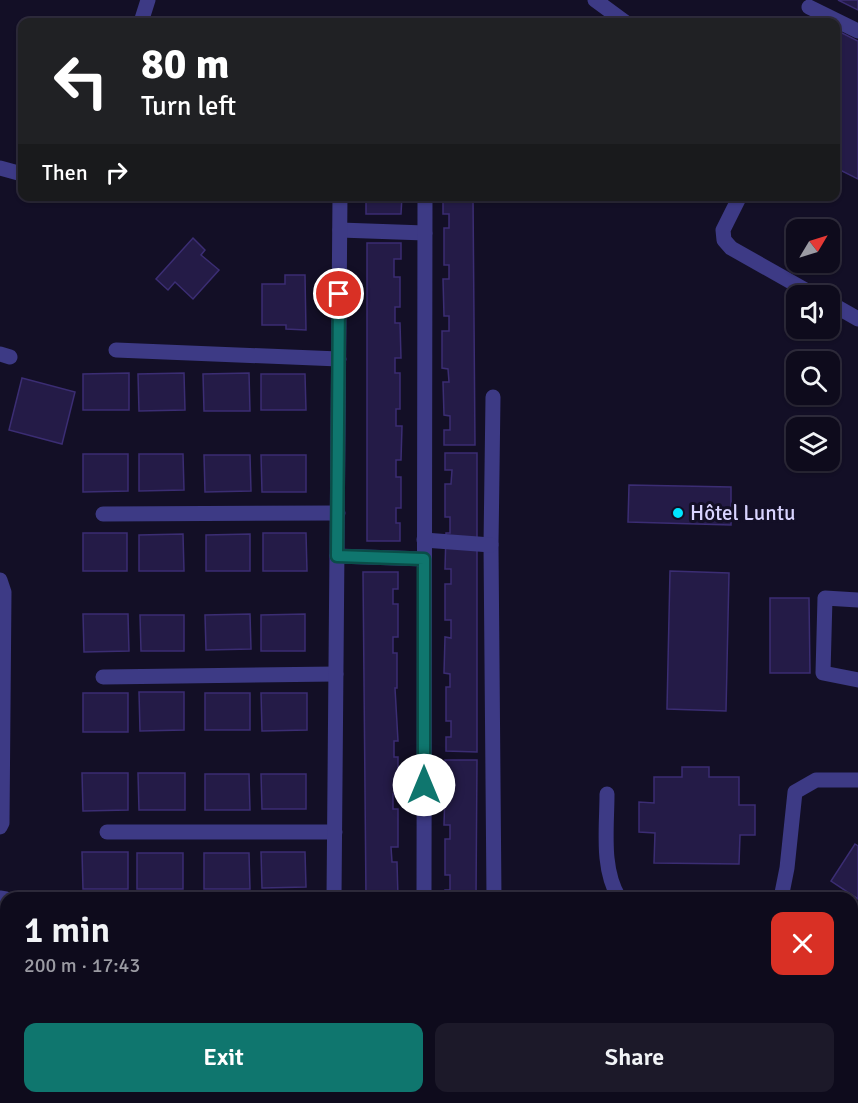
<!DOCTYPE html>
<html lang="en">
<head>
<meta charset="utf-8">
<style>
  body { margin:0; font-family:Signika,sans-serif; background:#1c1929; color:#f1f3f6; height:100vh; display:flex; flex-direction:column; font-size:22px; white-space:nowrap }
  * { box-sizing:border-box; margin:0 }
  p { font-size:20px; color:#9b9ba3 }
  .icon { flex:none; width:33px; height:33px; fill:none; stroke:currentColor; stroke-width:2; stroke-linecap:round; stroke-linejoin:round }
  .map { position:relative; flex:1; overflow:hidden }
  .details { position:absolute; left:0px; top:892px; width:858px; height:212px; display:flex; flex-direction:column; background:#0e0b1c; border-radius:18px 18px 0 0; box-shadow:0 2px 4px #0004,0 0 0 2px #2e2b3b }
  .details>* { flex:none }
  .banner { position:absolute; left:18px; top:18px; width:822px; height:183px; border-radius:12px; box-shadow:0 2px 4px #0004,0 0 0 2px #2e2b3b; background:#202124; color:#fff; overflow:hidden }
  .needle { width:39px; rotate:52deg }
  .tools { position:absolute; left:786px; top:219px; display:grid; gap:12px }
  .tools a { display:grid; place-items:center; width:54px; height:54px; border-radius:12px; background:#0e0b1c; box-shadow:0 2px 4px #0004,0 0 0 2px #2e2b3b; font-size:30px }
  .pin { position:absolute; display:grid; place-items:center; width:51px; height:51px; color:#fff; margin:-26px; border:3px solid #fff; border-radius:50%; box-shadow:0 2px 6px #0007 }
  .me { position:absolute; width:66px; margin:-33px; rotate:0deg; stroke-linejoin:round; filter:drop-shadow(0 0 4px #0008) }
  .turn { display:flex; align-items:center; gap:21px; height:126px; padding:0 24px; font-size:27px }
  .turn .icon { width:78px; height:78px; stroke-width:2.5 }
  .turn b { display:block; font-size:42px; line-height:51px }
  .then { display:flex; align-items:center; height:57px; padding:0 24px; background:#0003; gap:12px; font-size:22px }
  .round { display:grid; place-items:center; flex:none; width:63px; height:63px; border-radius:12px; background:#1c1929 }
  .summary { display:flex; align-items:center; justify-content:space-between; height:102px; padding:0 24px }
  h1 { font-size:36px; font-weight:600; line-height:45px }
  .action { display:flex; gap:12px; margin-top:auto; padding:12px 24px }
  .action a { flex:1; height:69px; border-radius:12px; background:#0f766e; color:#fff; font-size:24px; font-weight:600; line-height:69px; text-align:center }
  .action a+a { background:#1c1929; color:#f1f3f6 }
  .map>svg:first-child { display:block }
  .building { fill:#241b47; stroke:#3b2d73; stroke-width:1.5 }
  .lines { fill:none; stroke-linecap:round; stroke-linejoin:round }
  .minor { stroke:#3d3a85; stroke-width:15 }
  .route-casing { stroke:#0a4d48; stroke-width:15 }
  .route { stroke:#0f766e; stroke-width:10 }
  .poi-dot { fill:#00e5ff; stroke:#130f26; stroke-width:2 }
  .labels { text-anchor:middle; stroke-width:6; stroke-linejoin:round; paint-order:stroke }
  .poi-label { font-size:21px; fill:#d9d4ff; stroke:#130f26; text-anchor:start }
</style>
</head>
<body>
<div class="map">
<svg width="858" height="1103" viewBox="0 0 858 1103">
  <rect width="100%" height="100%" fill="#130f26"/>
  <g class="building">
    <polygon points="838,0 858,0 858,10"/>
    <polygon points="836,30 858,41 858,179 836,168"/>
    <polygon points="366,196 402,196 401,214 366,214"/>
    <polygon points="443,196 473,196 475,445 444,445 444,430 450,430 450,416 444,415 443,382 449,382 448,369 442,368 442,331 449,331 449,316 444,316 443,279 449,279 449,265 444,265 444,228 449,228 449,214 443,214"/>
    <polygon points="193,238 205,250 201,255 219,270 193,299 175,282 168,290 156,279"/>
    <polygon points="367,243 401,243 401,259 394,259 394,277 400,277 400,307 395,307 395,323 400,323 401,358 395,358 395,373 400,373 400,409 396,409 396,426 402,426 401,460 396,460 396,477 401,477 401,508 396,508 396,523 400,523 400,541 367,541"/>
    <polygon points="285,275 305,275 306,330 286,329 286,325 262,325 262,284 285,284"/>
    <polygon points="129,373 129,410 83,410 83,374"/>
    <polygon points="184,373 185,410 139,411 138,374"/>
    <polygon points="249,373 250,411 204,411 203,374"/>
    <polygon points="261,374 305,374 306,410 261,410"/>
    <polygon points="22,378 75,392 62,444 9,430"/>
    <polygon points="445,453 477,453 477,752 446,751 446,737 451,737 451,721 446,721 446,687 450,687 450,674 444,673 445,637 451,638 451,620 445,620 445,584 451,584 451,569 445,569 446,533 450,533 450,517 445,517 445,484 451,484 452,470 445,470"/>
    <polygon points="83,454 128,454 128,491 83,492"/>
    <polygon points="139,454 183,454 184,490 139,491"/>
    <polygon points="204,455 250,455 251,491 205,492"/>
    <polygon points="261,455 306,455 306,492 262,492"/>
    <polygon points="629,485 731,487 731,525 628,522"/>
    <rect x="83" y="533" width="44" height="38"/>
    <polygon points="263,533 306,533 307,571 263,571"/>
    <polygon points="183,534 184,571 139,571 139,535"/>
    <polygon points="250,534 250,571 206,571 206,535"/>
    <polygon points="670,571 729,573 726,711 667,709"/>
    <polygon points="363,572 398,572 398,589 393,589 393,604 398,604 398,637 393,637 393,653 397,653 397,688 395,688 398,741 394,741 394,757 398,757 398,794 393,794 393,809 398,809 398,847 391,847 392,862 397,862 398,897 393,897 393,898 366,898"/>
    <polygon points="770,598 809,598 810,673 770,673"/>
    <polygon points="83,614 128,614 129,651 84,652"/>
    <polygon points="250,614 251,649 206,650 205,615"/>
    <polygon points="305,614 305,651 261,651 261,615"/>
    <polygon points="140,615 184,615 184,651 141,651"/>
    <polygon points="139,692 184,692 184,730 140,731"/>
    <rect x="83" y="693" width="45" height="39"/>
    <rect x="205" y="693" width="45" height="37"/>
    <polygon points="261,693 307,693 307,730 262,731"/>
    <polygon points="445,760 477,760 476,898 445,898 445,890 450,890 450,875 445,875 445,839 450,839 450,825 444,825 445,791 450,791 450,777 445,777"/>
    <polygon points="682,767 709,767 709,777 739,777 739,805 755,805 755,835 740,835 739,864 654,863 655,833 639,832 639,802 654,803 654,777 682,777"/>
    <polygon points="82,773 128,773 128,810 83,811"/>
    <polygon points="138,773 185,773 185,810 139,810"/>
    <polygon points="205,774 249,774 250,810 205,810"/>
    <polygon points="261,774 306,774 306,809 262,809"/>
    <polygon points="855,844 858,846 858,899 831,881"/>
    <polygon points="82,852 128,852 128,889 83,889"/>
    <polygon points="261,852 305,852 306,887 262,888"/>
    <rect x="137" y="853" width="46" height="36"/>
    <polygon points="204,853 249,853 250,889 204,889"/>
    <polygon points="852,933 858,937 854,945 858,947 858,1026 852,1022"/>
  </g>
  <g class="lines">
    <g class="minor">
      <polyline points="595,0 625,22"/>
      <polyline points="809,7 858,31"/>
      <polyline points="141,22 148,0"/>
      <polyline points="0,168 22,174"/>
      <polyline points="740,196 723,230 724,240 731,248 816,296"/>
      <polyline points="340,230 425,233"/>
      <polyline points="830,303 858,319"/>
      <polyline points="116,350 339,359"/>
      <polyline points="0,354 10,357"/>
      <polyline points="493,397 491,545 494,898"/>
      <polyline points="103,514 338,513"/>
      <polyline points="424,540 491,545"/>
      <polyline points="337,556 424,559"/>
      <polyline points="0,580 4,592 2,823 0,827"/>
      <polyline points="858,600 825,598 823,673 858,680"/>
      <polyline points="103,677 336,674"/>
      <path d="M 607,794 C 607,828 601,868 619,898"/>
      <polyline points="107,832 335,832"/>
      <polyline points="0,898 6,899"/>
      <polyline points="334,898 340,196"/>
      <polyline points="424,898 425,196"/>
      <polyline points="781,898 787,868 795,792 816,780 858,780"/>
      <polyline points="350,1098 351,1103"/>
      <polyline points="495,1098 496,1103"/>
      <polyline points="35,1103 35,1098"/>
      <polyline points="315,1103 316,1098"/>
      <polyline points="697,1103 697,1098"/>
    </g>
  </g>
  <g class="lines">
    <g class="route-casing">
      <polyline id="route" points="339,294 337,556 424,559 424,785"/>
    </g>
    <use href="#route" class="route"/>
  </g>
  <circle class="poi-dot" cx="678" cy="513" r="6"/>
  <g class="labels">
    <g class="poi-label">
      <text x="690" y="520">Hôtel Luntu</text>
    </g>
  </g>
</svg>
<div class="tools">
<a><svg class="needle" viewBox="-14 -14 28 28"><path d="M0-13l5 13h-10z" fill="#e53935"/><path d="M0 13l5-13h-10z" fill="#9b9ba3"/></svg></a>
<a><svg class="icon" aria-label="sound" viewBox="0 0 24 24"><path d="M4 9h4l5-4v14l-5-4H4zM17 9q2 3 0 6"/></svg></a>
<a><svg class="icon" aria-label="search" viewBox="0 0 24 24"><circle cx="10" cy="10" r="6"/><path d="M15 15l6 6"/></svg></a>
<a><svg class="icon" aria-label="layers" viewBox="0 0 24 24"><path d="M12 4l9 5-9 5-9-5zM3 14l9 5 9-5"/></svg></a>
</div>
<div class="pin" style="left:339px;top:294px;background:#d93025"><svg class="icon" aria-label="arrive" viewBox="0 0 24 24"><path d="M6 21V4h12l-3 4 3 4H6"/></svg></div>
<svg class="me" style="left:424px;top:785px" viewBox="-20 -20 40 40"><circle r="19" fill="#fff"/><path d="M0-13L10 11 0 6-10 11z" fill="#0f766e"/></svg>
<div class="banner">
<div class="turn"><svg class="icon" aria-label="left" viewBox="0 0 24 24"><path d="M17 20v-9H6M10 6l-5 5 5 5"/></svg><div><b>80 m</b>Turn left</div></div>
<div class="then">Then<svg class="icon" aria-label="right" viewBox="0 0 24 24"><path d="M7 20v-9h11M14 6l5 5-5 5"/></svg></div>
</div>
<section class="details">
<div class="summary"><div><h1>1 min</h1><p>200 m · 17:43</p></div><a class="round" style="background:#d93025;color:#fff"><svg class="icon" aria-label="close" viewBox="0 0 24 24"><path d="M6 6l12 12M18 6L6 18"/></svg></a></div>
<div class="action"><a>Exit</a><a>Share</a></div>
</section>
</div>
</body>
</html>
